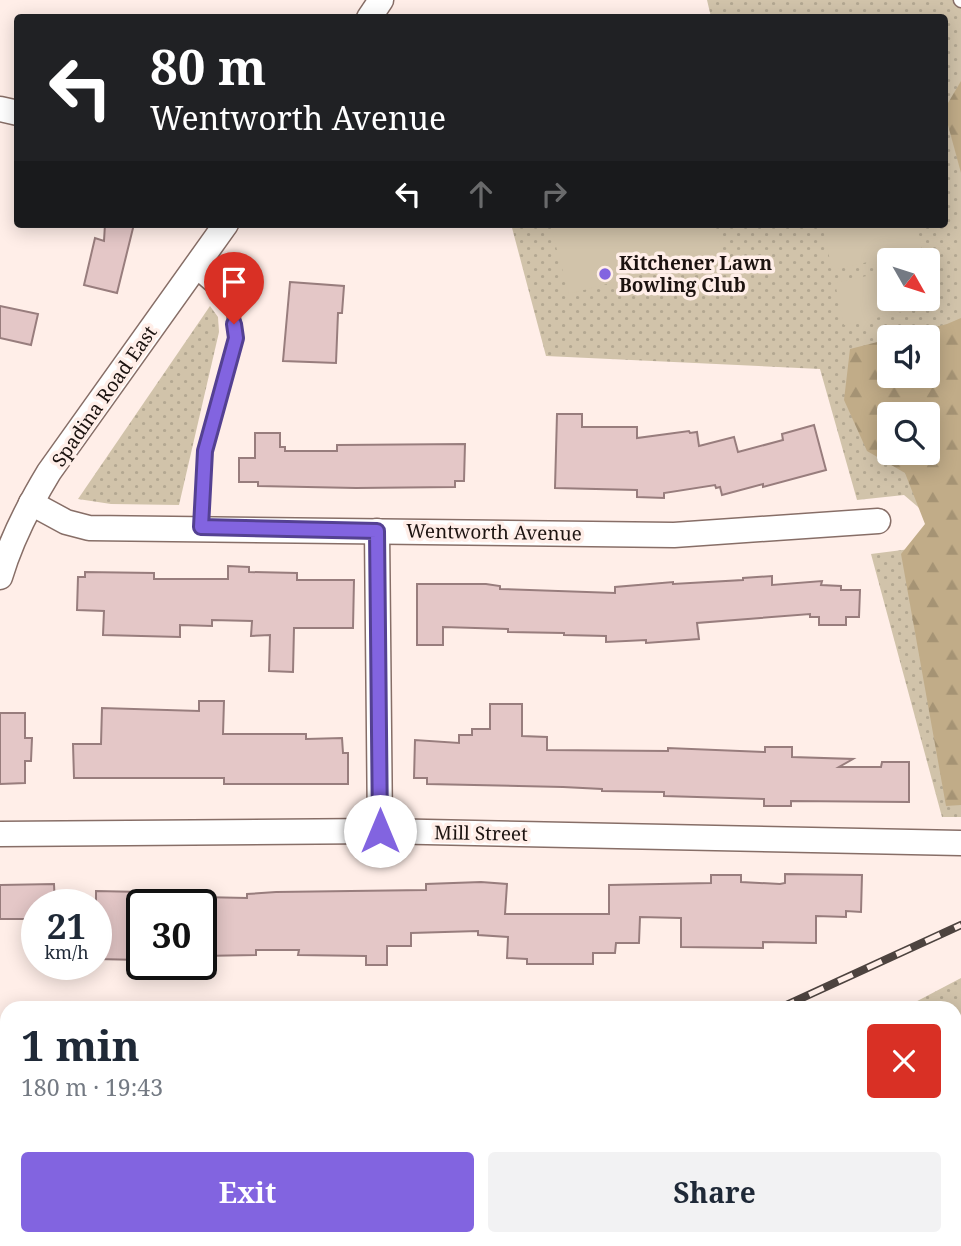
<!DOCTYPE html>
<html lang="en">
<head>
<meta charset="utf-8">
<style>
  body { margin:0; font-family:"Noto Serif",serif; background:#f2f2f3; color:#1f2937; height:100vh; display:flex; flex-direction:column; font-size:26px; white-space:nowrap }
  * { box-sizing:border-box; margin:0 }
  p { font-size:23px; color:#747a83 }
  .icon { flex:none; width:38px; height:38px; fill:none; stroke:currentColor; stroke-width:2; stroke-linecap:round; stroke-linejoin:round }
  .map { position:relative; flex:1; overflow:hidden }
  .drawer { position:absolute; left:0px; top:1001px; width:962px; height:245px; display:flex; flex-direction:column; background:#fff; border-radius:21px 21px 0 0; box-shadow:0 4px 18px #0003 }
  .drawer>* { flex:none }
  .hud { position:absolute; left:14px; top:14px; width:934px; height:214px; border-radius:7px; box-shadow:0 4px 18px #0003; background:#202124; color:#fff; overflow:hidden }
  .needle { width:46px; rotate:129deg }
  .controls { position:absolute; left:877px; top:248px; display:grid; gap:14px }
  .controls a { display:grid; place-items:center; width:63px; height:63px; border-radius:7px; background:#fff; box-shadow:0 4px 18px #0003; font-size:35px }
  .speed { position:absolute; left:21px; top:889px; display:flex; gap:14px; font-size:35px; font-weight:700; text-align:center }
  .speed>* { display:grid; place-content:center; width:91px; height:91px; border-radius:50%; background:#fff; box-shadow:0 4px 18px #0003; line-height:1 }
  .speed small { font-size:18px; font-weight:400 }
  .speed .limit { border:4px solid #111; border-radius:10px; background:#fff; color:#111 }
  .pin { position:absolute; display:grid; place-items:center; width:60px; height:60px; color:#fff; margin:-72px -30px; border-radius:50% 50% 50% 0; rotate:-45deg; box-shadow:0 0 7px #0007 }
  .pin .icon { rotate:45deg }
  .me { position:absolute; width:77px; margin:-38px; rotate:0deg; stroke-linejoin:round; filter:drop-shadow(0 0 5px #0008) }
  .turn { display:flex; align-items:center; gap:24px; height:147px; padding:0 21px; font-size:32px }
  .turn .icon { width:91px; height:91px; stroke-width:2.5 }
  .turn b { display:block; font-size:49px; line-height:60px }
  .lanes { display:flex; align-items:center; height:66px; padding:0 21px; background:#0003; justify-content:center; gap:35px; direction:ltr }
  .lanes .off { opacity:.35 }
  .round { display:grid; place-items:center; flex:none; width:74px; height:74px; border-radius:7px; background:#f2f2f3 }
  .summary { display:flex; align-items:center; justify-content:space-between; height:119px; padding:0 21px }
  h1 { font-size:42px; font-weight:700; line-height:52px }
  .primary-button { display:flex; gap:14px; margin-top:auto; padding:14px 21px }
  .primary-button a { flex:1; height:80px; border-radius:7px; background:#8264e0; color:#fff; font-size:28px; font-weight:700; line-height:80px; text-align:center }
  .primary-button a+a { background:#f2f2f3; color:#1f2937 }
  .map>svg:first-child { display:block }
  .grass { fill:url(#grass-dots); fill-rule:evenodd }
  .forest { fill:url(#forest-firs); fill-rule:evenodd }
  .pitch { fill:#d1c3aa }
  .lines { fill:none; stroke-linecap:round; stroke-linejoin:round }
  .river { stroke:#dfb3c3; stroke-width:47 }
  .building { fill:#e4c7c7; stroke:#987d7d; stroke-width:2 }
  .lane-casing { stroke:#876e67; stroke-width:15 }
  .street-casing { stroke:#876e67; stroke-width:27 }
  .lane { stroke:#fff; stroke-width:12 }
  .street { stroke:#fff; stroke-width:24 }
  .rail-casing { stroke:#4d433f; stroke-width:8 }
  .rail { stroke:#ffeee8; stroke-width:5; stroke-dasharray:16; stroke-linecap:butt }
  .route-casing { stroke:#544192; stroke-width:18 }
  .route { stroke:#8264e0; stroke-width:12 }
  .poi-dot { fill:#8264e0; stroke:#ffeee8; stroke-width:2.5 }
  .labels { text-anchor:middle; stroke-width:7; stroke-linejoin:round; paint-order:stroke }
  .poi-label { font-size:19px; font-weight:bold; fill:#1c1310; stroke:#ffeee8; text-anchor:start }
  .street-label { font-size:19px; fill:#1c1310; stroke:#ffeee8 }
</style>
</head>
<body>
<div class="map">
<svg width="961" height="1246" viewBox="0 0 961 1246">
  <defs>
    <pattern id="grass-dots" width="8" height="8" patternUnits="userSpaceOnUse" patternTransform="scale(1.75)"><rect width="8" height="8" fill="#d1c3aa"/><path d="M2 2h.1M6 6h.1" fill="none" stroke="#b3a791" stroke-width="1.8" stroke-linecap="round"/></pattern>
    <pattern id="forest-firs" width="22" height="20" patternUnits="userSpaceOnUse" patternTransform="scale(1.75)"><rect width="22" height="20" fill="#c1ac88"/><path d="M5 1l3.5 6h-7zM16 11l3.5 6h-7z" fill="#a59374"/></pattern>
  </defs>
  <rect width="100%" height="100%" fill="#ffeee8"/>
  <g class="grass">
    <path d="M 707,0 L 961,0 L 961,817 L 942,817 L 871,554 L 910,549 L 931,518 L 904,495 L 857,500 L 820,369 L 546,356 L 511,224 L 945,224 L 945,18 L 711,17 ZM 889,261 L 928,261 L 928,299 L 889,299 ZM 889,338 L 928,338 L 928,376 L 889,376 ZM 889,415 L 928,415 L 928,453 L 889,453 Z"/>
    <polygon points="210,306 218,317 219,332 179,505 111,504 78,499"/>
    <polygon points="961,978 961,1126 956,1129 956,1008 904,1008"/>
    <polygon points="472,1239 728,1239 714,1246 459,1246"/>
  </g>
  <g class="forest">
    <polygon points="961,81 961,173 945,114 945,108"/>
    <path d="M 961,318 L 961,805 L 946,806 L 901,554 L 925,524 L 905,473 L 867,451 L 844,400 L 850,349 L 889,339 L 889,376 L 928,376 L 928,338 L 893,338 L 947,324 ZM 889,415 L 928,415 L 928,453 L 889,453 Z"/>
  </g>
  <g class="pitch">
    <polygon points="550,224 715,224 723,253 569,294"/>
    <polygon points="839,224 917,224 922,250 832,270 823,228"/>
    <polygon points="889,271 889,299 928,299 928,275 934,305 844,325 835,283"/>
  </g>
  <g class="lines">
    <g class="river">
      <polyline points="956,1104 961,1101"/>
      <polyline points="665,1246 679,1239"/>
    </g>
  </g>
  <g class="building">
    <polygon points="105,224 134,224 117,293 84,285 95,238 104,241"/>
    <polygon points="290,282 344,286 342,313 338,313 336,363 283,361"/>
    <polygon points="0,306 38,314 31,345 0,338"/>
    <polygon points="557,414 582,414 582,427 637,427 637,438 689,431 690,433 697,432 699,446 734,437 738,452 783,440 782,434 814,425 826,470 763,487 763,484 722,495 720,487 716,488 715,485 664,493 664,498 637,497 637,490 555,488"/>
    <polygon points="255,433 280,433 280,447 285,447 285,451 337,451 337,445 465,444 464,481 455,481 455,487 356,488 258,486 258,482 239,482 239,458 255,458"/>
    <polygon points="228,566 249,567 249,572 297,573 297,580 354,580 353,628 294,628 293,672 269,671 270,635 251,636 252,621 212,620 212,626 180,625 180,637 103,635 104,611 77,610 78,577 85,577 85,572 154,573 154,579 228,579"/>
    <polygon points="772,576 772,585 822,581 821,585 841,586 841,590 860,590 859,617 846,617 846,625 819,625 819,617 810,617 810,614 697,623 699,639 646,643 646,640 606,642 606,636 564,635 564,633 508,632 508,629 443,627 443,645 417,645 417,584 486,584 500,586 500,589 615,593 615,587 673,582 673,584 743,580 743,578"/>
    <polygon points="199,701 224,701 223,734 306,734 306,739 342,738 343,753 348,753 348,784 224,784 224,778 74,778 73,744 101,744 102,708 199,711"/>
    <polygon points="490,704 522,704 522,736 547,737 547,750 668,751 668,748 765,752 765,747 792,747 792,757 853,759 839,767 881,767 882,762 909,762 909,802 791,801 791,806 764,806 764,799 664,796 664,792 602,791 602,789 563,787 427,784 427,778 414,778 415,740 459,743 459,735 472,735 472,729 490,729"/>
    <polygon points="0,713 25,713 25,738 32,738 31,761 25,761 25,783 0,784"/>
    <polygon points="785,874 862,875 861,912 846,911 846,917 816,916 816,943 763,942 763,948 681,947 681,918 640,917 639,943 616,943 615,953 593,953 593,964 527,964 527,959 507,958 508,937 478,935 478,931 411,933 411,946 387,946 387,965 366,965 366,956 298,955 299,950 256,950 256,955 201,956 201,897 247,898 247,894 276,892 426,890 426,884 481,882 507,884 505,914 609,914 609,885 711,883 711,875 741,875 741,882 780,884 785,883"/>
    <polygon points="54,884 55,905 37,905 37,919 0,919 0,885"/>
    <polygon points="96,891 142,892 142,960 96,959"/>
  </g>
  <g class="lines">
    <g class="lane-casing">
      <g id="lane">
        <polyline points="960,0 961,1"/>
        <polyline points="193,270 216,290 233,310 236,338 205,451 201,527"/>
      </g>
    </g>
    <g class="street-casing">
      <g id="street">
        <polyline points="369,18 381,0"/>
        <polyline points="0,109 18,113"/>
        <polyline points="31,503 66,522 89,528 674,535 878,521"/>
        <polyline points="377,531 380,831"/>
        <path d="M 0,577 C 11,540 29,505 49,472 L 226,224"/>
        <polyline points="0,834 380,831 961,843"/>
      </g>
    </g>
    <use href="#lane" class="lane"/>
    <use href="#street" class="street"/>
    <g class="rail-casing">
      <g id="rail">
        <polyline points="780,1008 961,925"/>
        <polyline points="273,1246 288,1239"/>
      </g>
    </g>
    <use href="#rail" class="rail"/>
  </g>
  <g class="lines">
    <g class="route-casing">
      <polyline id="route" points="234,324 236,338 205,451 201,527 377,531 380,831"/>
    </g>
    <use href="#route" class="route"/>
  </g>
  <circle class="poi-dot" cx="605" cy="274" r="7"/>
  <g class="labels">
    <g class="poi-label">
      <text x="619" y="270">Kitchener Lawn<tspan x="619" dy="22">Bowling Club</tspan></text>
    </g>
    <g class="street-label">
      <text transform="translate(104 396) rotate(-55)" y="7">Spadina Road East</text>
      <text transform="translate(494 532) rotate(1)" y="7">Wentworth Avenue</text>
      <text transform="translate(481 833) rotate(1)" y="7">Mill Street</text>
    </g>
  </g>
</svg>
<div class="controls">
<a><svg class="needle" viewBox="-14 -14 28 28"><path d="M0-13l5 13h-10z" fill="#e53935"/><path d="M0 13l5-13h-10z" fill="#747a83"/></svg></a>
<a><svg class="icon" aria-label="sound" viewBox="0 0 24 24"><path d="M4 9h4l5-4v14l-5-4H4zM17 9q2 3 0 6"/></svg></a>
<a><svg class="icon" aria-label="search" viewBox="0 0 24 24"><circle cx="10" cy="10" r="6"/><path d="M15 15l6 6"/></svg></a>
</div>
<div class="speed"><div>21<small>km/h</small></div><div class="limit">30</div></div>
<div class="pin" style="left:234px;top:324px;background:#d93025"><svg class="icon" aria-label="arrive" viewBox="0 0 24 24"><path d="M6 21V4h12l-3 4 3 4H6"/></svg></div>
<svg class="me" style="left:380px;top:831px" viewBox="-20 -20 40 40"><circle r="19" fill="#fff"/><path d="M0-13L10 11 0 6-10 11z" fill="#8264e0"/></svg>
<div class="hud">
<div class="turn"><svg class="icon" aria-label="left" viewBox="0 0 24 24"><path d="M17 20v-9H6M10 6l-5 5 5 5"/></svg><div><b>80 m</b>Wentworth Avenue</div></div>
<div class="lanes"><svg class="icon" aria-label="left" viewBox="0 0 24 24"><path d="M17 20v-9H6M10 6l-5 5 5 5"/></svg><svg class="icon off" aria-label="ahead" viewBox="0 0 24 24"><path d="M12 20V5M6 11l6-6 6 6"/></svg><svg class="icon off" aria-label="right" viewBox="0 0 24 24"><path d="M7 20v-9h11M14 6l5 5-5 5"/></svg></div>
</div>
<section class="drawer">
<div class="summary"><div><h1>1 min</h1><p>180 m · 19:43</p></div><a class="round" style="background:#d93025;color:#fff"><svg class="icon" aria-label="close" viewBox="0 0 24 24"><path d="M6 6l12 12M18 6L6 18"/></svg></a></div>
<div class="primary-button"><a>Exit</a><a>Share</a></div>
</section>
</div>
</body>
</html>
